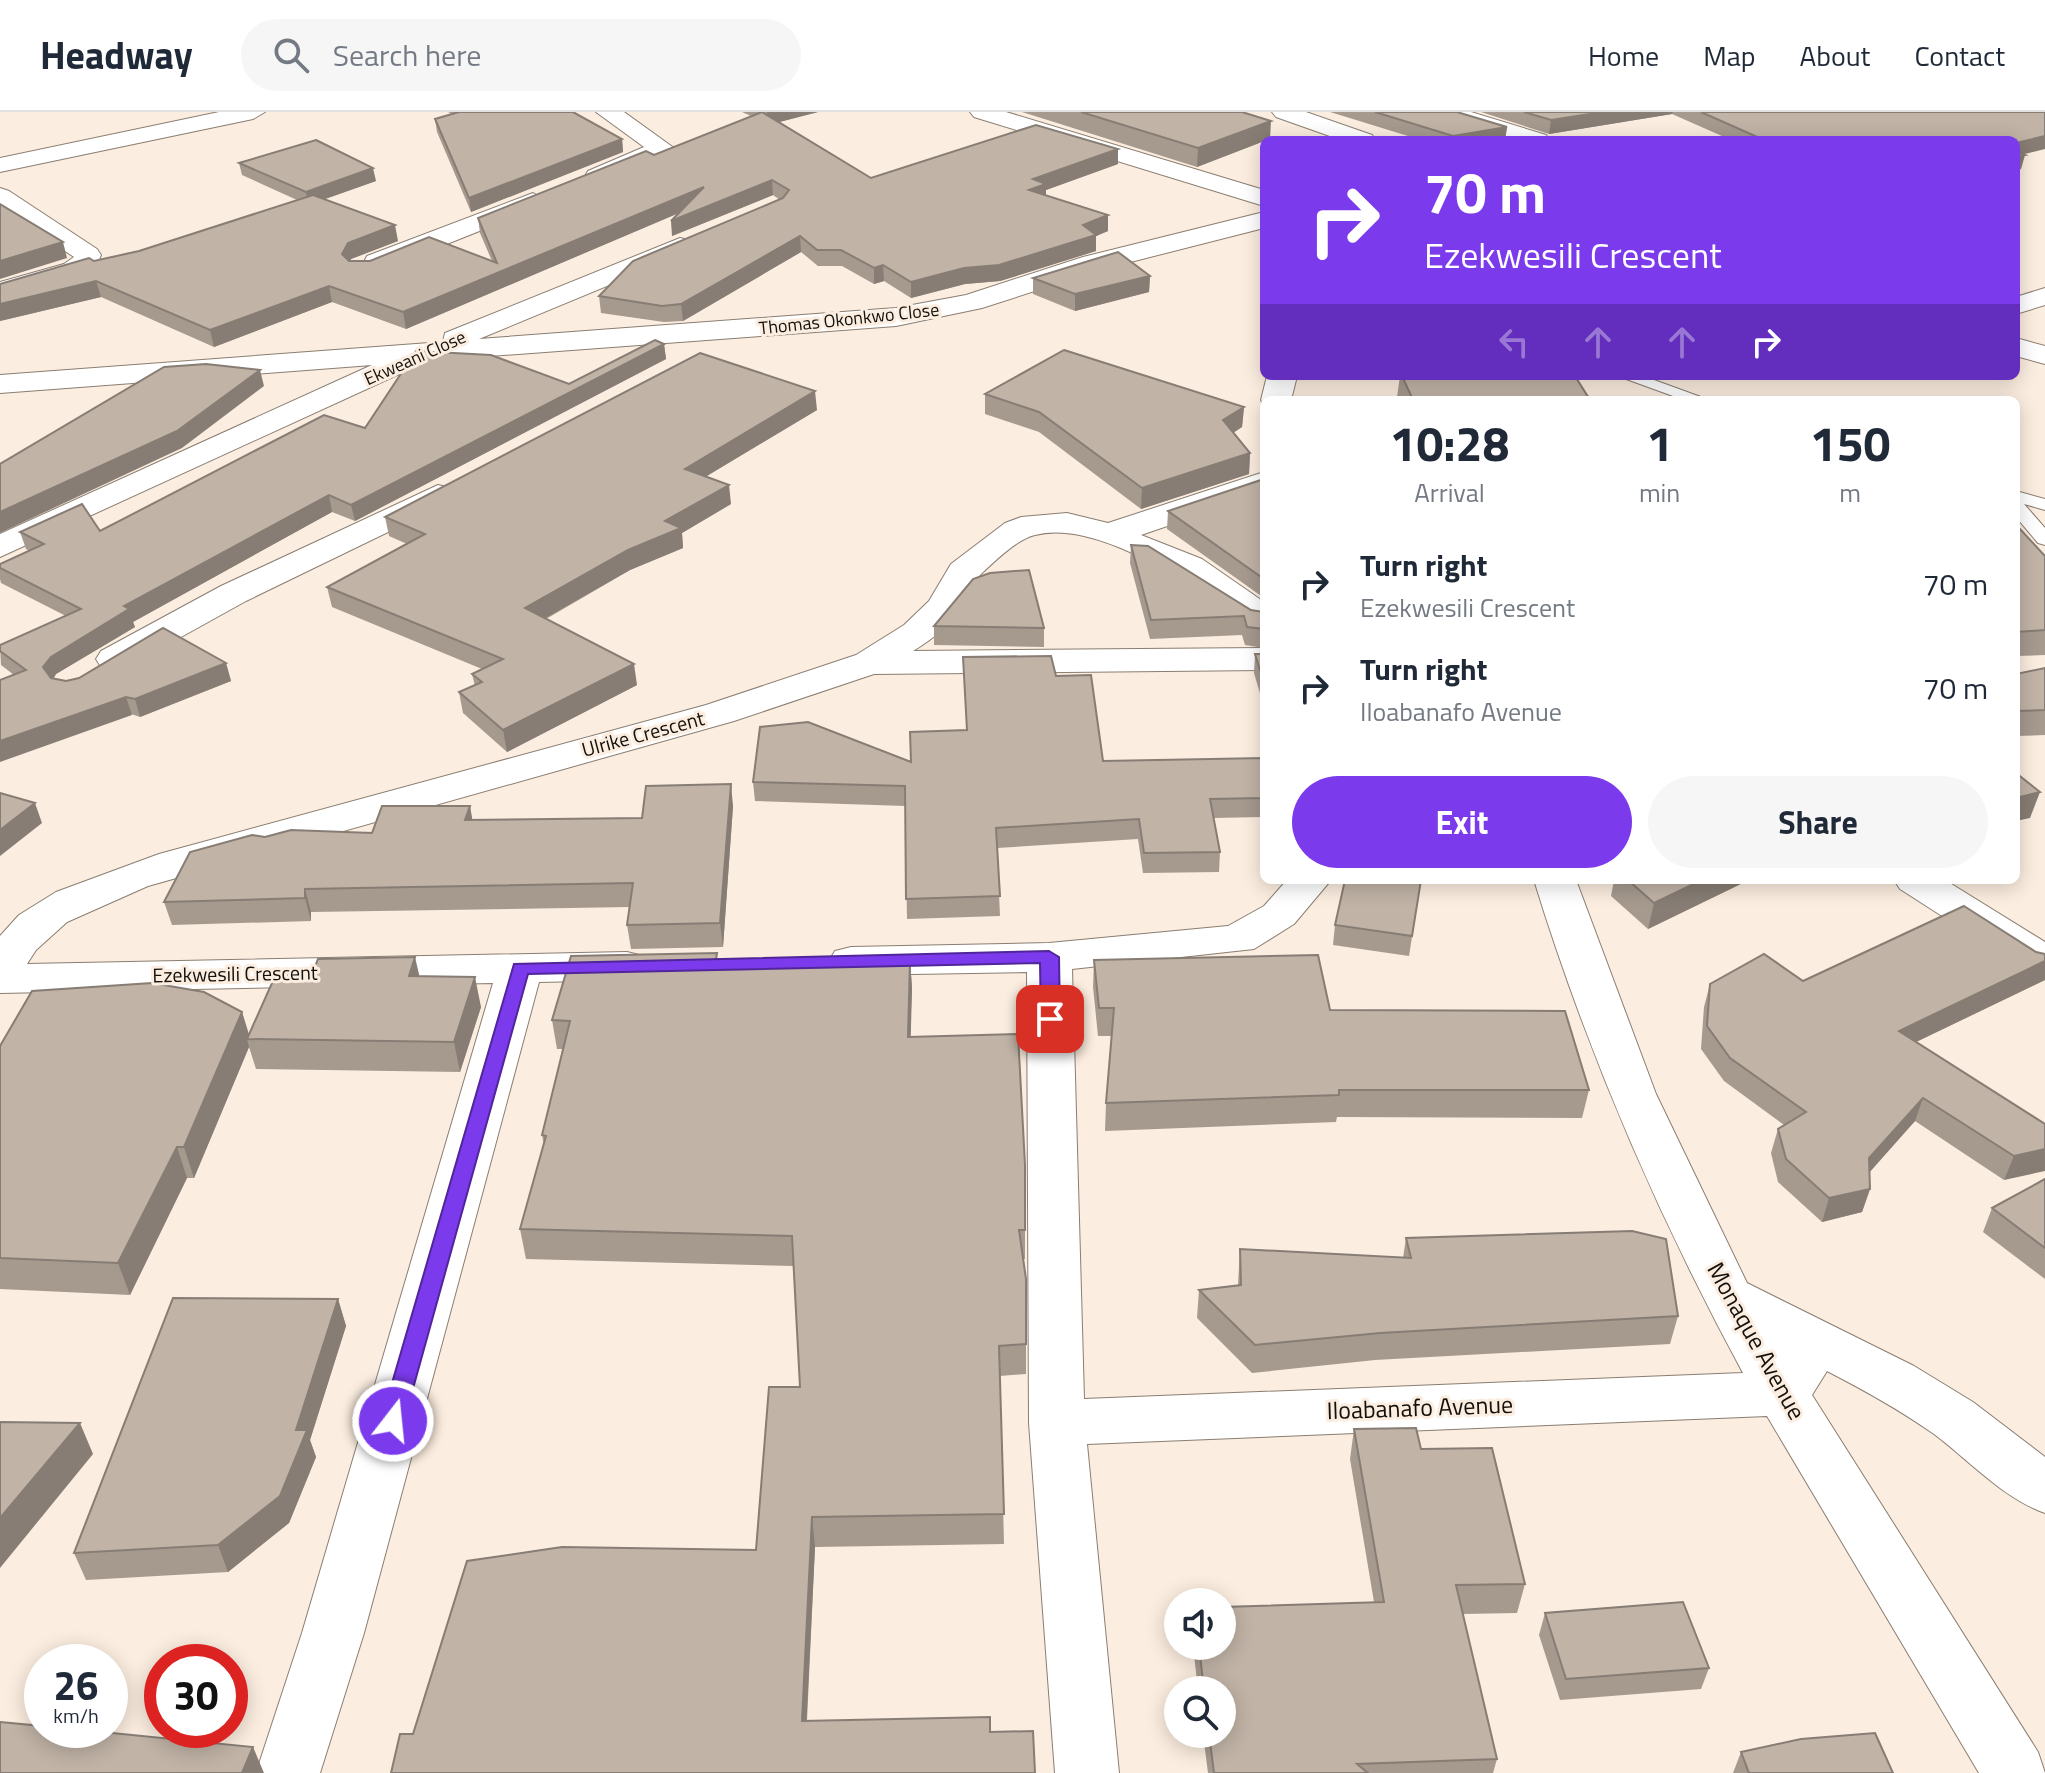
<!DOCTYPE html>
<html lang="en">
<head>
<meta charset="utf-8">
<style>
  body { margin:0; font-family:"Titillium Web",sans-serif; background:#f6f6f7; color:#1f2937; height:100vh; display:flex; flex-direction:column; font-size:30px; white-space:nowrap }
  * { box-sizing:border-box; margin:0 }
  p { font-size:26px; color:#747a83 }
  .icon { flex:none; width:44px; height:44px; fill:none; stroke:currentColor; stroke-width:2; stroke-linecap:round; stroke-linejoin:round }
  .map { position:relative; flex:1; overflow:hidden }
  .drawer { position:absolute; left:1260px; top:284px; width:760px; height:488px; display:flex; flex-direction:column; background:#fff; border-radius:12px; box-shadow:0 4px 20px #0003 }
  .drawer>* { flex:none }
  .hud { position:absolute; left:1260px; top:24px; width:760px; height:244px; border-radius:12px; box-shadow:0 4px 20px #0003; background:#7c3aed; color:#fff; overflow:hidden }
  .fabs { position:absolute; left:1164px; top:1476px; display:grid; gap:16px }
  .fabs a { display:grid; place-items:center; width:72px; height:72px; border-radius:50%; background:#fff; box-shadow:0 4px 20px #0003; font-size:40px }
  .speed { position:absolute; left:24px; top:1532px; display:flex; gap:16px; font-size:40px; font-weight:700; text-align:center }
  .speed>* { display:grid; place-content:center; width:104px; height:104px; border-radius:50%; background:#fff; box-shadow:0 4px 20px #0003; line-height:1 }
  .speed small { font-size:20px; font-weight:400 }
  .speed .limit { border:12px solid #d22; background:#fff; color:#111 }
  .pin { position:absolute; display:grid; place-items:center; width:68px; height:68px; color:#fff; margin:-34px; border-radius:16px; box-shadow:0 4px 12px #0006 }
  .me { position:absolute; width:88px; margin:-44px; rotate:16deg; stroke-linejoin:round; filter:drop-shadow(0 0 6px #0008) }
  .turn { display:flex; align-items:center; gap:28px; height:168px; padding:0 32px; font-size:36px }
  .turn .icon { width:104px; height:104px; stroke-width:2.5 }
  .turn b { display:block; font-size:56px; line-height:68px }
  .lanes { display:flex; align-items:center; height:76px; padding:0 32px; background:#0003; justify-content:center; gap:40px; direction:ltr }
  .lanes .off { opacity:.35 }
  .eta { display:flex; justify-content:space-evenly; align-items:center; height:136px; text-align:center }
  .eta b { font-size:48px; font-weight:700; line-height:56px }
  .cta { display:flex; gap:16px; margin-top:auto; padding:16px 32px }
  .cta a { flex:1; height:92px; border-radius:48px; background:#7c3aed; color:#fff; font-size:32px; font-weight:700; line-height:92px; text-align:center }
  .cta a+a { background:#f6f6f7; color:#1f2937 }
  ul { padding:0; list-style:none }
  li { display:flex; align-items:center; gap:24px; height:104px; padding:0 32px }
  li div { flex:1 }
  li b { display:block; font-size:30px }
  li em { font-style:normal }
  header { display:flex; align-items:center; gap:48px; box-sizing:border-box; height:112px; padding:0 40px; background:#fff; border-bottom:2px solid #e0e1e3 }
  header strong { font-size:38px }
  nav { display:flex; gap:44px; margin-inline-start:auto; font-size:28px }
  .search { width:560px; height:72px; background:#f6f6f7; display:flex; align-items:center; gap:20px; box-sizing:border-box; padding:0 28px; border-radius:44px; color:#747a83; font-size:30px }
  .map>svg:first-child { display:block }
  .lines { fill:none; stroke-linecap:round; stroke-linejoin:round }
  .lane-casing { stroke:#8a7e71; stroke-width:2 }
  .street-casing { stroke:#8a7e71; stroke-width:2 }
  .secondary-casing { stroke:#8a7e71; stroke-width:2 }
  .lane { fill:#fff; fill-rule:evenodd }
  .street { fill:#fff; fill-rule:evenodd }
  .secondary { fill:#fff; fill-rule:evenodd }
  .wall { fill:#a69a8f }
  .shaded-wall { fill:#877d74 }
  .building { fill:#c1b3a6; stroke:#877d74; stroke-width:2 }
  .route { fill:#7c3aed; stroke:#51269a; stroke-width:2 }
  .labels { text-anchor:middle; stroke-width:6; stroke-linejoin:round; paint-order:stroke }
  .far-street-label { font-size:18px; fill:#14100b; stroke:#fbeddf }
  .street-label { font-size:20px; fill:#14100b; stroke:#fbeddf }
  .near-street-label { font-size:24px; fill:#14100b; stroke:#fbeddf }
</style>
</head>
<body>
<header>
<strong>Headway</strong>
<div class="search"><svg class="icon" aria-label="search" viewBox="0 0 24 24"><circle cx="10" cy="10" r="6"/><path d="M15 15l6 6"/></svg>Search here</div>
<nav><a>Home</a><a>Map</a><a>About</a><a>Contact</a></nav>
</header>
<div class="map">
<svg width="2045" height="1661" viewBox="0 0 2045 1661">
  <rect width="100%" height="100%" fill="#fbeddf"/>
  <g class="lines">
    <g class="lane-casing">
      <g id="lane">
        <polygon points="1618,264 1643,264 1709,288 1684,288"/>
        <polygon points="2016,379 2045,387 2045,398 2024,392 2045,416 2045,433 2038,431 2016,405"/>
      </g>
    </g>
    <g class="street-casing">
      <g id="street">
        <polygon points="219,0 265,0 253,7 0,60 0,46"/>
        <polygon points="596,0 624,0 674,36 671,41 606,69 588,69 585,64 588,59 644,35"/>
        <polygon points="970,0 1006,0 1264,78 1264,94 974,5"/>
        <polygon points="1435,0 1471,0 1546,23 1550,28 1513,28 1439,5"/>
        <polygon points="0,76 9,79 97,137 101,143 95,157 84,164 0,186 0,170 64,152 74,145 0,95"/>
        <polygon points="533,81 546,89 542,94 387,156 367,156 364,150 367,144"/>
        <polygon points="1264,100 1264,116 1103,157 982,196 896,214 409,250 406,259 0,445 0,422 372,253 0,281 0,263 443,230 445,221 680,126 689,128 693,134 689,140 479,227 896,196 966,183 1083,145"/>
        <polygon points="2045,176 2045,193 2016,202 2016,185"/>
        <polygon points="1267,264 1297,264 1291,288 1264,288 1264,293 1261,288"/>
        <path d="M 1264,360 L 1264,381 L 1141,423 L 1202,447 L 1264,490 L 1264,517 L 1251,514 C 1202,479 1099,406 1035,423 C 1017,427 994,450 981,462 C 972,470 968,484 962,494 C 951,513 931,528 913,539 L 1264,536 L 1264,558 L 874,562 L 734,609 L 148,774 L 67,810 L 36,838 L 27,852 L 627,840 L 643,844 L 649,854 L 643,864 L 627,868 L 539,870 L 364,1521 L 320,1661 L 256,1661 L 302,1521 L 493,871 L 0,881 L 0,824 L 19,803 L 56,780 L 159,742 L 706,593 L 856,543 L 904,513 L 929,489 L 951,452 L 1005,411 L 1021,405 L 1067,401 L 1108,411 Z"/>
        <polygon points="438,373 450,376 454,383 450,390 246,489 127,555 114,558 101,555 96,547 101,539 221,474"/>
        <path d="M 1287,768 L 1331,768 L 1294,812 L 1254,837 L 1072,857 L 1084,1287 L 1743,1261 C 1657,1102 1587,940 1534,768 L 1576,768 L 1656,982 L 1747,1171 L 1914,1254 L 1973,1290 L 2045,1345 L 2045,1401 C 2003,1386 1970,1349 1934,1322 C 1900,1298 1864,1278 1827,1259 L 1812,1283 L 2038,1640 L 2045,1661 L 1979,1661 L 1767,1304 L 1087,1332 L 1119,1661 L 1055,1661 L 1029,1311 L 1027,860 L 851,863 L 835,859 L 829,849 L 835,839 L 851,835 L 1049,831 L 1228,814 L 1264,794 Z"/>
        <polygon points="1894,768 1945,768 2045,830 2045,864 2029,860 1900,777"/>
      </g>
    </g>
    <g class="secondary-casing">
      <g id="secondary">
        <polygon points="1272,0 1306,0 1372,23 1376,28 1341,28 1276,5"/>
        <polygon points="2016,226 2045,234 2045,252 2016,244"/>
      </g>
    </g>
    <use href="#lane" class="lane"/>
    <use href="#street" class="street"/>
    <use href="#secondary" class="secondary"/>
  </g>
  <g class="wall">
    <polygon points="448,0 573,0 622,27 623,40 471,100 437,20 435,7 452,2"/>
    <polygon points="742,0 818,0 779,10 871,66 1118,37 1118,52 1046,78 1046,83 1108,119 1096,124 1096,139 1000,169 965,172 911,186 884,169 874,172 842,154 818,154 801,140 683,209 664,210 601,201 599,184 780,88 773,83 672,124 678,101 406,217 332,190 214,235 101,185 0,209 94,149 139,139 297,88 242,63 239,51 376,69 325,87 398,129 351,147 350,149 492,149 480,121 478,106 654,43 751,4"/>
    <polygon points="1022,0 1242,0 1270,27 1197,55"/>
    <polygon points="1330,0 1457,0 1507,15 1505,28 1421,28"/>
    <polygon points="1481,0 2045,0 2022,42 2021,57 2016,58 2016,28 1731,28 1672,2 1549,22"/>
    <polygon points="1150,164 1149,180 1075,199 1033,182 1033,166"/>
    <polygon points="664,232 666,247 355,409 332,400 133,510 135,515 56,562 54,566 66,569 226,551 231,569 140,605 14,563 1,553 0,533 66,504 1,471 0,467 0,452 30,439 26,437 20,420 100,419 365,316 569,272"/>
    <polygon points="1400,264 1575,264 1590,288 1399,288 1397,285"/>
    <polygon points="985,282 1244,295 1242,315 1233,321 1250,341 1249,362 1141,397 1039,320 985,302"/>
    <polygon points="817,298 706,364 731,392 682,421 683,436 630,458 546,507 637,573 507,640 463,601 459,580 475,574 472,562 482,557 332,495 327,475 407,432 389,424 385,405"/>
    <polygon points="1264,367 1264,486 1167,417 1168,399"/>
    <polygon points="2016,417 2045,444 2045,543 2016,544"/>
    <polygon points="1131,433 1251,498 1264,500 1264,536 1245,533 1242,523 1150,527 1130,451"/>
    <polygon points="934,514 1044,516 1044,535 934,533"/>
    <polygon points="1255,542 1264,542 1264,595 1254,561"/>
    <polygon points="963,545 1056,564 1103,649 1264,646 1264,705 1214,706 1220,740 1219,760 1143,761 1138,727 997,736 1000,804 907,807 905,694 755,689 753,670 911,650 967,618"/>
    <polygon points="2045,556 2045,623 2016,624 2016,562"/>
    <polygon points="470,694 472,708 642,706 733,694 723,835 631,837 627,813 630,795 311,800 311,809 172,813 164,790 265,725 372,721"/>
    <polygon points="1421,768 1409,844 1333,833 1335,813"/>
    <polygon points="1614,768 1749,768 1648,817 1611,784"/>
    <polygon points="2036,840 2045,842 2045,868 1916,930 2045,1012 2004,1068 1915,1009 1869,1060 1870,1077 1862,1100 1822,1110 1778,1070 1771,1041 1778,1017 1784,1013 1724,969 1701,937 1704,895 1710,872 1803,869"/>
    <polygon points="717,841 717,847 910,848 912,876 910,925 1025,1053 1025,1147 1023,1147 1026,1167 1026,1262 1000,1264 1004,1432 815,1435 807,1609 990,1620 1035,1661 413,1622 756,1438 800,1275 794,1154 526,1147 520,1117 544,1033 542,1023 563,937 557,937 552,908"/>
    <polygon points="1094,848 1330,898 1589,978 1582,1006 1337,1005 1336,1010 1105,1019 1106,991 1112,924 1098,924 1093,875"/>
    <polygon points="419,864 481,895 460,960 256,957 249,935 194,1066 187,1066 130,1183 0,1177 0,934 242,900 249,922"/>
    <polygon points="2045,1067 2045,1167 1983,1120 1992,1096"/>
    <polygon points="1406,1126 1678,1204 1670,1232 1375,1248 1252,1261 1197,1206 1199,1178 1238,1173 1240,1137 1403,1146"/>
    <polygon points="338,1187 346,1214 310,1328 316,1345 289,1411 228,1460 86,1468 74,1441"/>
    <polygon points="1354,1317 1421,1337 1525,1472 1517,1501 1463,1502 1497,1647 1493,1661 1208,1661 1203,1622 1222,1622 1222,1578 1198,1578 1193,1534 1222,1534 1374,1490 1350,1347"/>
    <polygon points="1545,1501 1709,1556 1701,1577 1560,1588 1539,1523"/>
    <polygon points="1741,1640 1893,1661 1733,1661"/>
  </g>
  <g class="shaded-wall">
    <polygon points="767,0 818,0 768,13"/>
    <polygon points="1603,0 1673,0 1672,2 1549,22 1551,8"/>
    <polygon points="1271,9 1270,27 1264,28 1264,29 1197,55 1198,36"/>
    <polygon points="1507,15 1505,28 1453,28 1453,24"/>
    <polygon points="2045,24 2045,37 2016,44 2016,31"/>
    <polygon points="622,27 623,40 471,100 469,86"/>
    <polygon points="1118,37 1118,52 1046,78 1046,87 1029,78 1033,67"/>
    <polygon points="2025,43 2021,57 2016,58 2016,45"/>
    <polygon points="373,56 376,69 308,93 306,80"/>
    <polygon points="772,68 773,83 672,124 671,109"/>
    <polygon points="704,75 705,90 406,217 403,200"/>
    <polygon points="1108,103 1108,119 1096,124 1096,139 1000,169 965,172 911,186 911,170 1083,113"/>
    <polygon points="395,113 398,129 351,147 346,158 342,142 348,131"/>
    <polygon points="800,124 801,140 683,209 681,192"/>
    <polygon points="63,130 67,146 0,167 0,149"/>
    <polygon points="883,153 884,169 874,172 874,156"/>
    <polygon points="1150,164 1149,180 1075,199 1075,182"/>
    <polygon points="96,169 101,185 0,209 0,192"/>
    <polygon points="329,174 332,190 214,235 210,218"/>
    <polygon points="664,232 666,247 355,409 351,393"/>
    <polygon points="260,258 264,274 182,336 0,421 0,400"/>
    <polygon points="815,279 817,298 687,376 685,357"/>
    <polygon points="1244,295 1242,315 1222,328 1223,308"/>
    <polygon points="1250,341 1249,362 1141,397 1142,376"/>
    <polygon points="729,373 731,392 682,421 683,436 630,458 528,516 525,496 665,409"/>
    <polygon points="329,383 332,400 133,510 135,515 56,562 49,573 43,555 51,545 124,494"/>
    <polygon points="226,551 231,569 140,605 135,587"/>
    <polygon points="634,552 637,573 507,640 503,618"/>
    <polygon points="126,585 132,603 0,650 0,629"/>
    <polygon points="731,672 733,694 723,835 720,811"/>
    <polygon points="2040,680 2030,706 2016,709 2016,686"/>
    <polygon points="35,691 42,711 0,744 0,718"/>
    <polygon points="470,694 474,717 465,708"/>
    <polygon points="1702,768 1749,768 1648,817 1654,791"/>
    <polygon points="305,777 311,800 311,809 305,786"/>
    <polygon points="415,845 422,875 409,864"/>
    <polygon points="910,848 912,876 910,954 908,925"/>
    <polygon points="2045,849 2045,868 1891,942 1899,919"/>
    <polygon points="475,865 481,895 460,960 454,930"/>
    <polygon points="242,900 250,927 247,927 249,935 194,1066 184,1035"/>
    <polygon points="1923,986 1915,1009 1861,1070 1869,1046"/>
    <polygon points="177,1035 187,1066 130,1183 118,1151"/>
    <polygon points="2045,1037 2045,1059 2004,1068 2014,1044"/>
    <polygon points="1870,1077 1862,1100 1822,1110 1829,1086"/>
    <polygon points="338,1187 346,1214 310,1328 316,1345 289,1411 228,1460 218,1433 296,1318"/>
    <polygon points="80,1311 93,1342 0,1456 0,1406"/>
    <polygon points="812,1405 815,1435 805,1639 802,1609"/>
    <polygon points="253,1635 264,1661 242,1661"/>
  </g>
  <g class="building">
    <polygon points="459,0 573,0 622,27 469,86 435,7"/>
    <polygon points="762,0 871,66 1036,13 1118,37 1033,67 1046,72 1029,78 1108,103 1083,113 1096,123 999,153 964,156 911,170 883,153 874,156 841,138 817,138 800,124 681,192 662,194 599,184 633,149 783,86 789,78 772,68 671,109 704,75 403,200 329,174 210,218 96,169 0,192 0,172 89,146 94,149 139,139 313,83 395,113 348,131 342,142 349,149 370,149 429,125 497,151 478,106 646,39 654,43"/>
    <polygon points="1081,0 1242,0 1271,9 1198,36"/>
    <polygon points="1375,0 1457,0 1507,15 1453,24"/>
    <polygon points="1524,0 1603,0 1551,8"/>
    <polygon points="1701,0 2045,0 2045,24 2016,31 2016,28 1764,28"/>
    <polygon points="316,28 373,56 306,80 239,51"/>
    <polygon points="2016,40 2025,43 2016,45"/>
    <polygon points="0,92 63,130 0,149"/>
    <polygon points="1118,140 1150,164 1075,182 1033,166"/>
    <polygon points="655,228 664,232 351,393 329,383 124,494 129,497 51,545 43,555 51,566 66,569 79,566 163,516 226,551 135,587 126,585 0,629 0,568 26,558 0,539 0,533 81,497 0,456 0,452 44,432 20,420 82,392 100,419 324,303 365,316 416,239 491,243 569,272"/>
    <polygon points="1064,238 1244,295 1223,308 1250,341 1142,376 1039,300 985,282"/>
    <polygon points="700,241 815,279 685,357 729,373 665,409 681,416 628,438 525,496 634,552 503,618 459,580 482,570 472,562 503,547 327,475 425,422 385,405"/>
    <polygon points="206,252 260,258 177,319 0,400 0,352 164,255"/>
    <polygon points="1402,264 1575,264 1590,288 1413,288"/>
    <polygon points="1264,367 1264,467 1168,399"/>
    <polygon points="2016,417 2020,417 2045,444 2045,518 2016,520"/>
    <polygon points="1131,433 1148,434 1251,498 1264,500 1264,517 1247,515 1244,504 1151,508"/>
    <polygon points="1029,458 1044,516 934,514 973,467 990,461"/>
    <polygon points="1255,542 1264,542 1264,571"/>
    <polygon points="1051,544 1056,564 1091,563 1103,649 1264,646 1264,686 1210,687 1220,740 1144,741 1139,707 996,716 1000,784 906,787 905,674 753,670 760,615 808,610 911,650 910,620 967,618 963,545"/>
    <polygon points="2045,556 2045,598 2016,599 2016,562"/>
    <polygon points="2016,661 2040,680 2016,686"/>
    <polygon points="731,672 720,811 627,813 633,771 305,777 305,786 164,790 190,740 252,723 265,725 291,718 372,721 382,694 470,694 465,708 642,706 646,674"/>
    <polygon points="0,681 35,691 0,718"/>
    <polygon points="1345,768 1421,768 1412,824 1335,813"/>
    <polygon points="1628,768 1702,768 1654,791"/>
    <polygon points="1964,794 2036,840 2045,842 2045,849 1899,919 2045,1012 2045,1037 2014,1044 1923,986 1869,1046 1870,1077 1829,1086 1786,1047 1778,1017 1806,1000 1730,946 1707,914 1710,872 1764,842 1803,869"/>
    <polygon points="717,841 716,847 910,848 908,925 1018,922 1025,1053 1025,1118 1019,1118 1026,1167 1026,1232 999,1234 1004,1402 812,1405 802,1609 990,1605 990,1620 1033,1619 1035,1661 391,1661 400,1622 413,1622 467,1449 562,1435 756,1438 769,1275 800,1275 792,1124 520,1117 546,1024 542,1023 570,909 552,908 571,844"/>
    <polygon points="1318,843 1330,898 1565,899 1589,978 1339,978 1339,983 1106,991 1114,896 1099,896 1094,848"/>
    <polygon points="415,845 409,864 475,865 454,930 247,927 276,862 312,862 318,847"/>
    <polygon points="152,871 204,880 242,900 184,1035 177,1035 118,1151 0,1146 0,934 32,879"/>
    <polygon points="2045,1067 2045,1136 1992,1096"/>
    <polygon points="1632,1119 1666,1127 1678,1204 1380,1221 1255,1233 1199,1178 1241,1173 1240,1137 1411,1146 1406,1126"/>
    <polygon points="173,1186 338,1187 296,1318 307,1318 280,1384 218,1433 74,1441"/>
    <polygon points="0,1310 80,1311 0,1406"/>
    <polygon points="1416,1316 1421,1337 1492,1336 1525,1472 1456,1473 1497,1647 1357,1652 1368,1661 1214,1661 1209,1622 1222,1622 1222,1578 1204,1578 1199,1534 1222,1534 1222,1495 1384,1490 1354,1317"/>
    <polygon points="1683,1490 1709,1556 1566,1567 1545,1501"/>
    <polygon points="0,1610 42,1614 42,1618 82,1618 253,1635 242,1661 0,1661"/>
    <polygon points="1875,1621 1893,1661 1749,1661 1741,1640 1801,1627"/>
  </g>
  <polygon class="route" points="1049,839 1059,845 1060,907 1050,913 1041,907 1040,851 528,862 404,1309 401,1316 384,1316 381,1309 514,852"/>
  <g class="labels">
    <g class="far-street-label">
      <text transform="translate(849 207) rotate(-6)" y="6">Thomas Okonkwo Close</text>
      <text transform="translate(415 246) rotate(-24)" y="6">Ekweani Close</text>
    </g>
    <g class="street-label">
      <text transform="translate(643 622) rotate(-15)" y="7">Ulrike Crescent</text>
      <text transform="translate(235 862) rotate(-1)" y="7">Ezekwesili Crescent</text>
    </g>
    <g class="near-street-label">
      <text transform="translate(1756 1229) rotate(61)" y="8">Monaque Avenue</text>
      <text transform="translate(1420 1296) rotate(-2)" y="8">Iloabanafo Avenue</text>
    </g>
  </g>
</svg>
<div class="fabs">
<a><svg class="icon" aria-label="sound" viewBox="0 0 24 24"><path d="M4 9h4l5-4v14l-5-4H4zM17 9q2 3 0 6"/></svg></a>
<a><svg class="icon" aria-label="search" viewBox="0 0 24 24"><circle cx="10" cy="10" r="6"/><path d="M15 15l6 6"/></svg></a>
</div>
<div class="speed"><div>26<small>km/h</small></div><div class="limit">30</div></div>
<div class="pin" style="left:1050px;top:907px;background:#d93025"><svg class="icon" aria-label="arrive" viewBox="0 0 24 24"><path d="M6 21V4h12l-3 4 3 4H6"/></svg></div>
<svg class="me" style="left:393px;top:1309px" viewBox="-20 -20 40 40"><circle r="17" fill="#7c3aed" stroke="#fff" stroke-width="3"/><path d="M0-11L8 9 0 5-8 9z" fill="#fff"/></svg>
<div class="hud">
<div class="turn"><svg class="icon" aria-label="right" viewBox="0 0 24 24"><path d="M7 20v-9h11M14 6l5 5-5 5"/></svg><div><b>70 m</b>Ezekwesili Crescent</div></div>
<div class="lanes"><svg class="icon off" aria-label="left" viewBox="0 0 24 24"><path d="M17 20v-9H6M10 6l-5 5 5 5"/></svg><svg class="icon off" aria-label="ahead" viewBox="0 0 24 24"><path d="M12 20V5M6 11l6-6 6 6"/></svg><svg class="icon off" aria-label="ahead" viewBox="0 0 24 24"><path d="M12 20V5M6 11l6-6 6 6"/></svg><svg class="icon" aria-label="right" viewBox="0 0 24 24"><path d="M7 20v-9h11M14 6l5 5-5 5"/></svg></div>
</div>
<section class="drawer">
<div class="eta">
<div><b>10:28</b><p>Arrival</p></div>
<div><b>1</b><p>min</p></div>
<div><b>150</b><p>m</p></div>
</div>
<ul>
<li><svg class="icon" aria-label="right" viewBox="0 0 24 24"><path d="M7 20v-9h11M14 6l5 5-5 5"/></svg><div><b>Turn right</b><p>Ezekwesili Crescent</p></div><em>70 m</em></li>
<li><svg class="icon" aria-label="right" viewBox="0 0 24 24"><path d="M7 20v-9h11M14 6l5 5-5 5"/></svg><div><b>Turn right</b><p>Iloabanafo Avenue</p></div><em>70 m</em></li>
</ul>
<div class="cta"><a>Exit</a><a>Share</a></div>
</section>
</div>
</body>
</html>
